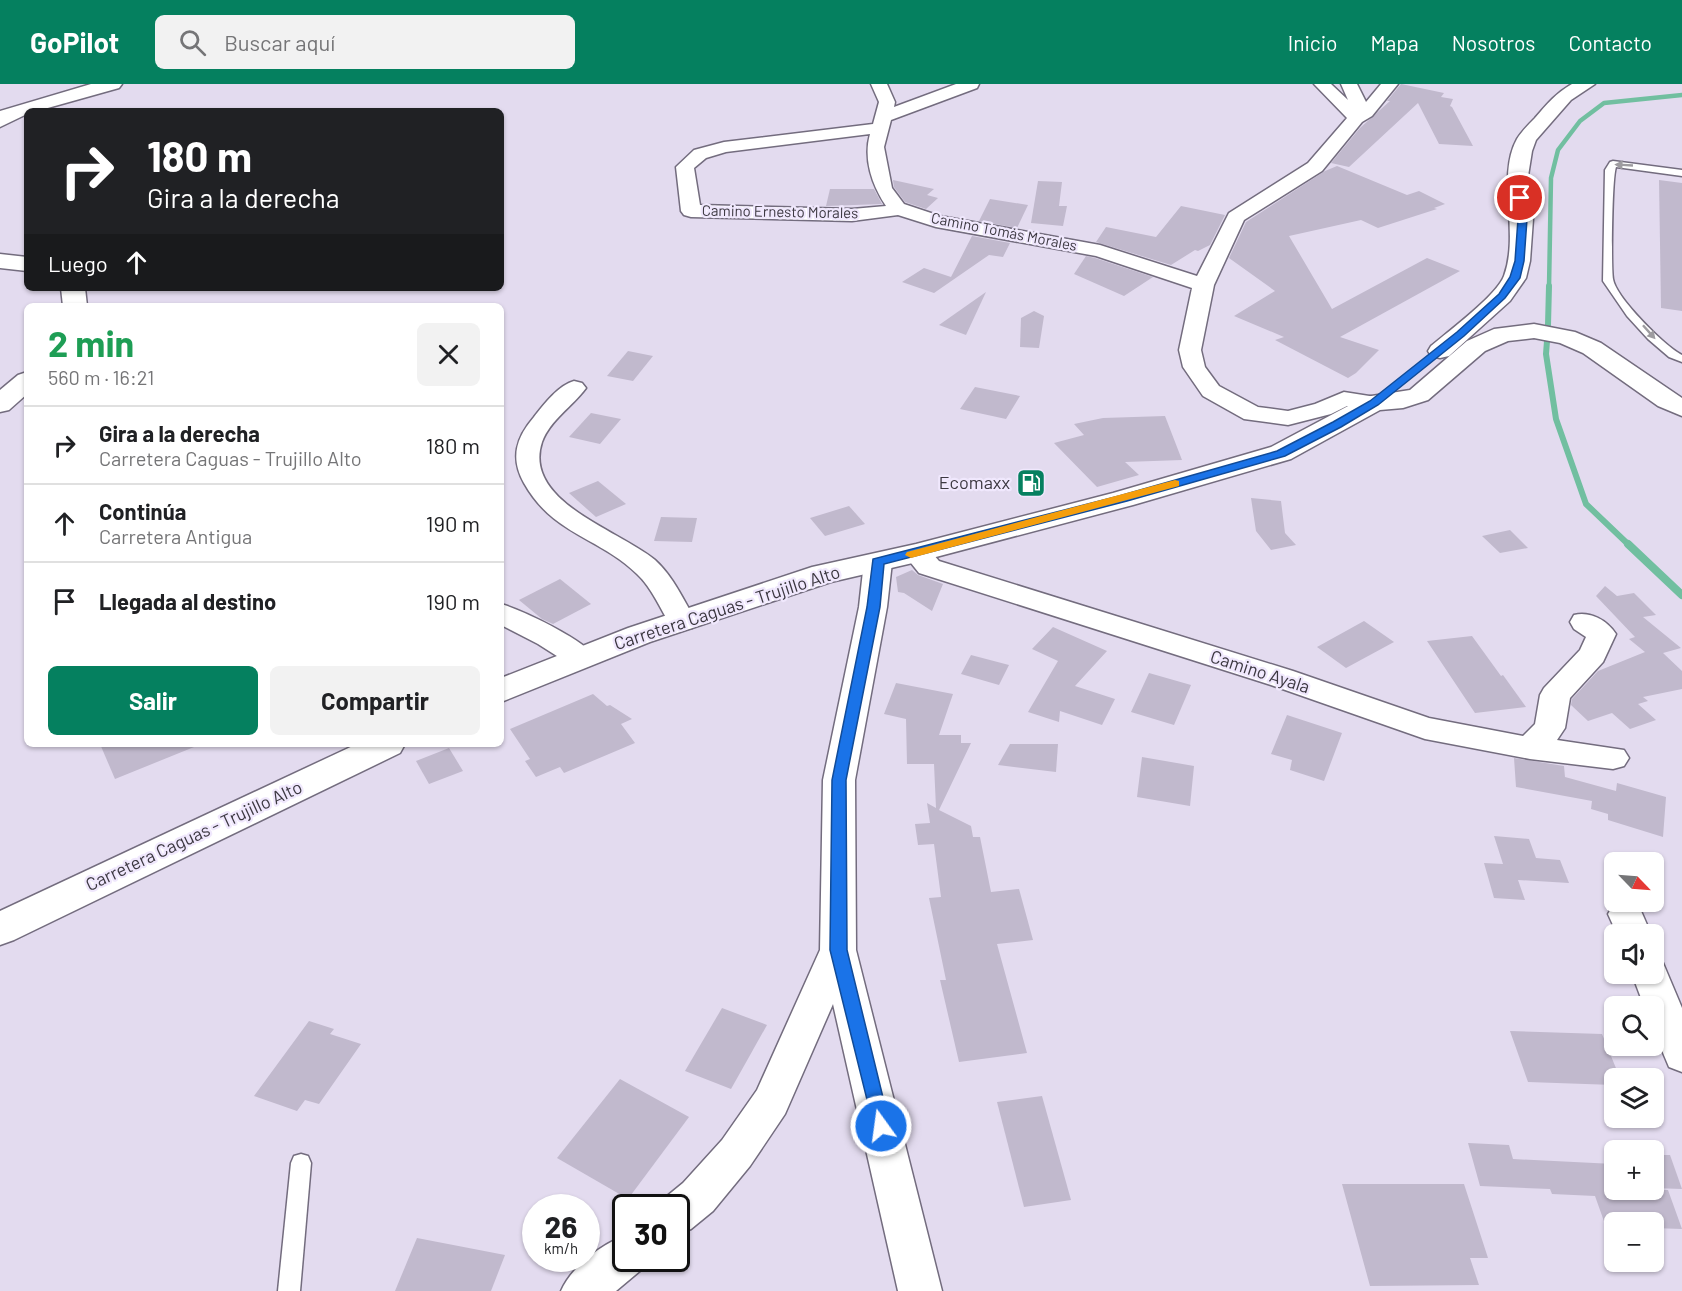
<!DOCTYPE html>
<html lang="es">
<head>
<meta charset="utf-8">
<style>
  body { margin:0; font-family:Barlow,sans-serif; background:#f2f2f2; color:#202124; height:100vh; display:flex; flex-direction:column; font-size:22px; white-space:nowrap }
  * { box-sizing:border-box; margin:0 }
  p { font-size:20px; color:#757577 }
  .icon { flex:none; width:33px; height:33px; fill:none; stroke:currentColor; stroke-width:2; stroke-linecap:round; stroke-linejoin:round }
  .map { position:relative; flex:1; overflow:hidden }
  .sheet { position:absolute; left:24px; top:219px; width:480px; height:444px; display:flex; flex-direction:column; background:#fff; border-radius:9px; box-shadow:0 2px 4px #0004 }
  .sheet>* { flex:none }
  .top-card { position:absolute; left:24px; top:24px; width:480px; height:183px; border-radius:9px; box-shadow:0 2px 4px #0004; background:#202124; color:#fff; overflow:hidden }
  .needle { width:39px; rotate:115deg }
  .fabs { position:absolute; left:1604px; top:768px; display:grid; gap:12px }
  .fabs a { display:grid; place-items:center; width:60px; height:60px; border-radius:9px; background:#fff; box-shadow:0 2px 4px #0004; font-size:30px }
  .speed { position:absolute; left:522px; top:1110px; display:flex; gap:12px; font-size:30px; font-weight:700; text-align:center }
  .speed>* { display:grid; place-content:center; width:78px; height:78px; border-radius:50%; background:#fff; box-shadow:0 2px 4px #0004; line-height:1 }
  .speed small { font-size:15px; font-weight:400 }
  .speed .limit { border:3px solid #111; border-radius:9px; background:#fff; color:#111 }
  .pin { position:absolute; display:grid; place-items:center; width:51px; height:51px; color:#fff; margin:-26px; border:3px solid #fff; border-radius:50%; box-shadow:0 2px 6px #0007 }
  .me { position:absolute; width:66px; margin:-33px; rotate:346deg; stroke-linejoin:round; filter:drop-shadow(0 0 4px #0008) }
  .turn { display:flex; align-items:center; gap:21px; height:126px; padding:0 24px; font-size:27px }
  .turn .icon { width:78px; height:78px; stroke-width:2.5 }
  .turn b { display:block; font-size:42px; line-height:51px }
  .then { display:flex; align-items:center; height:57px; padding:0 24px; background:#0003; gap:12px; font-size:22px }
  .round { display:grid; place-items:center; flex:none; width:63px; height:63px; border-radius:9px; background:#f2f2f2 }
  .headline { display:flex; align-items:center; justify-content:space-between; height:102px; padding:0 24px }
  h1 { font-size:36px; font-weight:700; line-height:45px; color:#1e9e55 }
  .cta { display:flex; gap:12px; margin-top:auto; padding:12px 24px }
  .cta a { flex:1; height:69px; border-radius:9px; background:#05805f; color:#fff; font-size:24px; font-weight:700; line-height:69px; text-align:center }
  .cta a+a { background:#f2f2f2; color:#202124 }
  ul { padding:0; list-style:none }
  li { display:flex; align-items:center; gap:18px; height:78px; padding:0 24px; border-top:2px solid #e0e0e0 }
  li div { flex:1 }
  li b { display:block; font-size:22px }
  li em { font-style:normal }
  header { display:flex; align-items:center; gap:36px; box-sizing:border-box; height:84px; padding:0 30px; background:#05805f; color:#fff }
  header strong { font-size:28px }
  nav { display:flex; gap:33px; margin-inline-start:auto; font-size:21px }
  .search { width:420px; height:54px; background:#f2f2f2; display:flex; align-items:center; gap:15px; box-sizing:border-box; padding:0 21px; border-radius:9px; color:#757577; font-size:22px }
  .map>svg:first-child { display:block }
  .lines { fill:none; stroke-linecap:round; stroke-linejoin:round }
  .stream-far2 { stroke:#71bfa0; stroke-width:4.5 }
  .stream-far1 { stroke:#71bfa0; stroke-width:6 }
  .stream { stroke:#71bfa0; stroke-width:8 }
  .building { fill:#c1b9cd }
  .service-casing { stroke:#736c7e; stroke-width:3 }
  .minor-casing { stroke:#736c7e; stroke-width:3 }
  .tertiary-casing { stroke:#736c7e; stroke-width:3 }
  .service { fill:#fff; fill-rule:evenodd }
  .minor { fill:#fff; fill-rule:evenodd }
  .tertiary { fill:#fff; fill-rule:evenodd }
  .oneway { fill:#9e9ca0 }
  .route { fill:#1a73e8; stroke:#114b97; stroke-width:1.5 }
  .slow { fill:#f59e0b }
  .labels { text-anchor:middle; stroke-width:4.5; stroke-linejoin:round; paint-order:stroke }
  .far-street-label { font-size:15px; fill:#3c3841; stroke:#f0e8fd }
  .poi-label { font-size:18px; fill:#3c3841; stroke:#f0e8fd; text-anchor:end }
  .street-label { font-size:18px; fill:#3c3841; stroke:#f0e8fd }
</style>
</head>
<body>
<header>
<strong>GoPilot</strong>
<div class="search"><svg class="icon" aria-label="search" viewBox="0 0 24 24"><circle cx="10" cy="10" r="6"/><path d="M15 15l6 6"/></svg>Buscar aquí</div>
<nav><a>Inicio</a><a>Mapa</a><a>Nosotros</a><a>Contacto</a></nav>
</header>
<div class="map">
<svg width="1682" height="1207" viewBox="0 0 1682 1207">
  <rect width="100%" height="100%" fill="#e3dbef"/>
  <g class="lines">
    <polyline class="stream-far2" points="1549,204 1551,94 1558,66 1580,37 1604,19 1682,11"/>
    <g class="stream-far1">
      <polyline points="1548,241 1549,202"/>
      <polyline points="1547,257 1546,270 1556,335 1586,420 1630,462"/>
    </g>
    <polyline class="stream" points="1628,460 1682,511"/>
  </g>
  <g class="building">
    <polygon points="1401,0 1444,9 1441,13 1453,15 1450,22 1452,23 1473,62 1439,60 1418,19 1349,83 1331,79 1360,44 1390,17 1387,17"/>
    <polygon points="1337,82 1407,111 1419,107 1445,120 1434,124 1437,125 1378,144 1361,136 1289,152 1332,225 1427,174 1460,187 1340,253 1379,266 1356,289 1348,294 1275,256 1284,253 1234,232 1275,207 1229,174 1246,138 1325,87"/>
    <polygon points="893,96 934,105 927,111 938,114 926,125 905,118 894,103"/>
    <polygon points="1659,96 1682,99 1682,227 1661,224"/>
    <polygon points="1038,97 1062,98 1059,122 1067,122 1063,142 1031,139"/>
    <polygon points="830,105 874,105 882,120 826,122"/>
    <polygon points="990,115 1028,121 1017,144 979,137"/>
    <polygon points="1181,122 1225,131 1210,161 1198,167 1195,166 1171,181 1096,158 1106,143 1156,153"/>
    <polygon points="972,152 1010,159 1003,173 989,171 934,209 902,198 924,184 951,193"/>
    <polygon points="1086,172 1095,174 1153,193 1124,212 1074,190"/>
    <polygon points="986,208 966,251 939,241"/>
    <polygon points="1034,227 1044,232 1039,264 1020,263 1021,234"/>
    <polygon points="628,267 653,272 633,297 607,292"/>
    <polygon points="975,303 1020,312 1006,335 960,325"/>
    <polygon points="591,329 621,335 600,360 569,353"/>
    <polygon points="1165,332 1182,376 1125,378 1139,391 1097,403 1054,359 1084,351 1074,340 1103,334"/>
    <polygon points="598,397 626,420 596,433 569,409"/>
    <polygon points="1251,414 1281,417 1285,449 1296,461 1271,466 1256,447"/>
    <polygon points="849,422 865,440 825,452 810,434"/>
    <polygon points="661,433 697,434 692,458 654,457"/>
    <polygon points="1510,446 1528,464 1500,469 1482,452"/>
    <polygon points="912,486 918,491 943,500 932,527 904,509 898,508 896,493"/>
    <polygon points="560,495 591,520 553,540 542,535 519,516"/>
    <polygon points="1605,502 1617,512 1634,509 1656,531 1643,533 1681,564 1663,569 1682,587 1682,605 1643,613 1648,617 1638,620 1656,636 1630,645 1612,629 1588,637 1571,621 1572,615 1598,587 1645,568 1629,555 1635,553 1596,512"/>
    <polygon points="1364,537 1394,558 1346,584 1317,563"/>
    <polygon points="1053,543 1107,567 1075,602 1115,615 1102,641 1060,627 1059,638 1028,628 1058,577 1032,565"/>
    <polygon points="1472,552 1501,592 1503,591 1526,623 1475,629 1427,557"/>
    <polygon points="971,571 1009,581 999,601 961,590"/>
    <polygon points="1149,589 1191,601 1174,641 1131,628"/>
    <polygon points="896,599 953,610 939,651 961,651 961,659 971,659 939,726 971,742 973,753 980,753 991,808 1019,805 1033,856 997,860 1027,969 959,978 940,896 946,896 929,814 941,813 934,760 918,761 915,740 930,739 927,719 936,724 934,680 907,680 906,635 884,630"/>
    <polygon points="593,610 607,622 610,621 632,635 621,640 635,659 564,689 560,683 536,693 525,677 530,675 510,645"/>
    <polygon points="1287,631 1342,649 1324,697 1290,686 1292,676 1271,670"/>
    <polygon points="100,660 199,660 199,661 115,695"/>
    <polygon points="1010,660 1058,660 1056,688 998,681"/>
    <polygon points="449,664 463,687 429,700 416,677"/>
    <polygon points="1142,673 1194,682 1190,722 1137,713"/>
    <polygon points="1514,674 1564,682 1565,693 1616,707 1617,699 1666,713 1663,753 1608,736 1608,730 1591,725 1592,717 1516,703"/>
    <polygon points="1494,752 1529,755 1536,774 1560,776 1569,799 1518,796 1525,816 1494,814 1484,779 1503,780"/>
    <polygon points="722,924 767,941 731,1005 685,987"/>
    <polygon points="309,937 334,945 330,950 361,960 319,1020 305,1016 297,1027 254,1012"/>
    <polygon points="1510,947 1602,950 1620,994 1614,994 1614,1001 1528,998"/>
    <polygon points="620,995 689,1033 628,1115 557,1074"/>
    <polygon points="1042,1012 1071,1116 1024,1123 997,1018"/>
    <polygon points="1468,1059 1509,1061 1513,1075 1614,1080 1614,1106 1668,1106 1682,1145 1653,1144 1653,1138 1614,1138 1614,1157 1611,1157 1595,1112 1552,1110 1550,1105 1480,1102"/>
    <polygon points="1653,1071 1670,1071 1682,1105 1653,1104"/>
    <polygon points="1342,1100 1464,1100 1488,1174 1470,1174 1479,1201 1370,1202"/>
    <polygon points="417,1154 505,1171 491,1207 395,1207"/>
  </g>
  <g class="lines">
    <g class="service-casing">
      <g id="service">
        <path d="M 1613,77 L 1682,86 L 1682,92 L 1616,83 C 1612,94 1611,182 1613,195 C 1616,214 1665,262 1682,271 L 1682,278 L 1669,273 L 1648,255 L 1627,232 L 1603,197 L 1605,86 L 1610,78 Z"/>
        <polygon points="301,1070 308,1072 311,1079 300,1207 278,1207 291,1079 294,1072"/>
      </g>
    </g>
    <g class="minor-casing">
      <g id="minor">
        <path d="M 871,0 L 887,0 L 895,18 L 894,23 L 956,0 L 979,0 L 977,4 L 891,36 L 884,63 L 892,104 L 904,120 L 940,132 L 1100,161 L 1197,192 L 1229,129 L 1308,79 L 1347,34 L 1314,0 L 1331,0 L 1348,16 L 1341,0 L 1357,0 L 1366,18 L 1381,0 L 1398,0 L 1372,32 L 1362,38 L 1322,87 L 1244,136 L 1214,201 L 1201,266 L 1205,283 L 1219,302 L 1258,323 L 1288,327 L 1315,320 L 1344,308 L 1382,314 L 1386,319 L 1382,324 L 1374,326 L 1347,322 L 1331,330 L 1288,341 L 1244,335 L 1203,312 L 1183,283 L 1179,266 L 1192,204 L 1096,172 L 936,143 L 898,131 L 852,137 L 691,133 L 684,131 L 681,127 L 676,83 L 694,66 L 724,58 L 873,40 L 879,18 ZM 870,50 C 863,75 872,101 886,122 L 852,125 L 700,121 L 694,84 L 706,74 L 726,68 Z"/>
        <path d="M 574,297 L 582,299 L 586,304 C 573,322 550,336 542,358 C 522,418 621,447 655,476 C 673,492 684,517 696,537 L 692,544 L 682,546 L 672,544 C 661,526 652,504 637,490 C 599,453 553,451 524,399 C 510,374 516,354 534,333 C 544,320 559,301 574,297 Z"/>
        <path d="M 917,461 L 927,463 L 939,477 L 1293,587 L 1429,634 L 1523,652 L 1535,640 L 1540,611 L 1544,604 L 1580,566 L 1586,553 L 1574,545 L 1570,538 L 1574,531 C 1590,527 1607,536 1616,550 L 1603,578 L 1570,614 L 1565,644 L 1557,656 L 1624,666 L 1629,674 L 1624,682 L 1613,685 L 1530,675 L 1425,655 L 1271,601 L 919,489 L 903,469 L 907,463 Z"/>
        <polygon points="878,470 888,472 892,478 887,523 855,696 856,866 942,1207 898,1207 833,920 785,1030 750,1082 713,1127 691,1145 676,1151 676,1124 658,1124 661,1117 683,1099 722,1056 757,1006 820,866 823,696 859,523 864,478 868,472"/>
        <path d="M 501,520 C 522,526 585,556 596,574 L 591,581 L 581,584 L 571,581 L 538,560 L 501,541 Z"/>
        <polygon points="1622,818 1638,820 1651,850 1617,850 1608,830 1614,820"/>
        <polygon points="1653,876 1663,879 1682,924 1682,988 1669,983 1653,945 1653,922 1644,922 1632,890 1653,890"/>
        <path d="M 626,1151 L 626,1174 L 646,1174 L 641,1186 L 616,1207 L 561,1207 C 572,1182 601,1161 626,1151 Z"/>
      </g>
    </g>
    <g class="tertiary-casing">
      <g id="tertiary">
        <polygon points="91,0 122,0 119,4 37,27 27,27 27,30 0,43 0,27"/>
        <path d="M 1572,0 L 1595,0 L 1571,16 L 1536,56 L 1532,67 L 1528,92 L 1533,135 L 1530,177 L 1526,194 L 1510,217 L 1449,272 L 1440,274 L 1431,272 L 1428,267 L 1431,262 C 1449,247 1497,211 1504,192 C 1520,149 1496,93 1517,55 C 1522,47 1529,40 1535,34 C 1547,20 1556,9 1572,0 Z"/>
        <polygon points="0,170 27,173 27,187 0,184"/>
        <polygon points="61,204 85,204 87,222 63,222"/>
        <polygon points="1534,240 1575,248 1601,259 1682,314 1682,332 1658,322 1583,269 1560,259 1534,254 1508,257 1485,267 1428,316 1403,324 1380,326 1291,375 1133,421 917,478 831,498 650,558 501,618 501,594 628,544 812,483 916,460 1113,409 1271,363 1365,313 1410,306 1467,257 1494,245"/>
        <polygon points="27,288 27,310 9,326 0,328 0,306 18,291"/>
        <polygon points="357,660 405,660 400,669 14,856 0,861 0,827"/>
      </g>
    </g>
    <use href="#service" class="service"/>
    <use href="#minor" class="minor"/>
    <use href="#tertiary" class="tertiary"/>
  </g>
  <defs><path id="oneway-solid" d="M-6-.8H1V-3.2L6.5 0L1 3.2V.8H-6Z" transform="scale(1.5)"/></defs>
  <g class="oneway">
    <use href="#oneway-solid" transform="translate(1624 81) rotate(-177)"/>
    <use href="#oneway-solid" transform="translate(1649 248) rotate(48)"/>
  </g>
  <polygon class="route" points="1517,112 1524,114 1527,135 1524,177 1520,194 1505,214 1464,252 1378,321 1341,343 1285,372 1127,417 884,480 880,523 846,696 847,866 890,1042 888,1048 881,1050 875,1048 830,866 832,696 867,523 873,475 1119,412 1277,367 1333,338 1370,317 1457,248 1499,210 1510,193 1515,177 1518,135"/>
  <polygon class="slow" points="1175,396 1179,397 1179,402 911,474 905,471 907,468"/>
  <defs>
    <g id="fuel-square" transform="scale(1.5)"><rect x="-9" y="-9" width="18" height="18" rx="4" fill="#05805f" stroke="#f0e8fd"/><path d="M-5.5-6h7V0h2V4h1.3V-2.5L3-4.5l.8-.8L6-3V5H2.5V1h-1V6h-7ZM-4.2-4.7v3.2H.2V-4.7Z" fill="#fff"/></g>
  </defs>
  <g fill-rule="evenodd">
    <use href="#fuel-square" x="1031" y="399"/>
  </g>
  <g class="labels">
    <g class="far-street-label">
      <text transform="translate(780 128) rotate(1)" y="5">Camino Ernesto Morales</text>
      <text transform="translate(1004 148) rotate(11)" y="5">Camino Tomás Morales</text>
    </g>
    <g class="poi-label">
      <text x="1010" y="405">Ecomaxx</text>
    </g>
    <g class="street-label">
      <text transform="translate(727 524) rotate(-18)" y="6">Carretera Caguas - Trujillo Alto</text>
      <text transform="translate(1260 588) rotate(18)" y="6">Camino Ayala</text>
      <text transform="translate(194 752) rotate(-25)" y="6">Carretera Caguas - Trujillo Alto</text>
    </g>
  </g>
</svg>
<div class="fabs">
<a><svg class="needle" viewBox="-14 -14 28 28"><path d="M0-13l5 13h-10z" fill="#e53935"/><path d="M0 13l5-13h-10z" fill="#757577"/></svg></a>
<a><svg class="icon" aria-label="sound" viewBox="0 0 24 24"><path d="M4 9h4l5-4v14l-5-4H4zM17 9q2 3 0 6"/></svg></a>
<a><svg class="icon" aria-label="search" viewBox="0 0 24 24"><circle cx="10" cy="10" r="6"/><path d="M15 15l6 6"/></svg></a>
<a><svg class="icon" aria-label="layers" viewBox="0 0 24 24"><path d="M12 4l9 5-9 5-9-5zM3 14l9 5 9-5"/></svg></a>
<a>+</a>
<a>−</a>
</div>
<div class="speed"><div>26<small>km/h</small></div><div class="limit">30</div></div>
<div class="pin" style="left:1520px;top:114px;background:#d93025"><svg class="icon" aria-label="arrive" viewBox="0 0 24 24"><path d="M6 21V4h12l-3 4 3 4H6"/></svg></div>
<svg class="me" style="left:881px;top:1042px" viewBox="-20 -20 40 40"><circle r="17" fill="#1a73e8" stroke="#fff" stroke-width="3"/><path d="M0-11L8 9 0 5-8 9z" fill="#fff"/></svg>
<div class="top-card">
<div class="turn"><svg class="icon" aria-label="right" viewBox="0 0 24 24"><path d="M7 20v-9h11M14 6l5 5-5 5"/></svg><div><b>180 m</b>Gira a la derecha</div></div>
<div class="then">Luego<svg class="icon" aria-label="ahead" viewBox="0 0 24 24"><path d="M12 20V5M6 11l6-6 6 6"/></svg></div>
</div>
<section class="sheet">
<div class="headline"><div><h1>2 min</h1><p>560 m · 16:21</p></div><a class="round"><svg class="icon" aria-label="close" viewBox="0 0 24 24"><path d="M6 6l12 12M18 6L6 18"/></svg></a></div>
<ul>
<li><svg class="icon" aria-label="right" viewBox="0 0 24 24"><path d="M7 20v-9h11M14 6l5 5-5 5"/></svg><div><b>Gira a la derecha</b><p>Carretera Caguas - Trujillo Alto</p></div><em>180 m</em></li>
<li><svg class="icon" aria-label="ahead" viewBox="0 0 24 24"><path d="M12 20V5M6 11l6-6 6 6"/></svg><div><b>Continúa</b><p>Carretera Antigua</p></div><em>190 m</em></li>
<li><svg class="icon" aria-label="arrive" viewBox="0 0 24 24"><path d="M6 21V4h12l-3 4 3 4H6"/></svg><div><b>Llegada al destino</b></div><em>190 m</em></li>
</ul>
<div class="cta"><a>Salir</a><a>Compartir</a></div>
</section>
</div>
</body>
</html>
